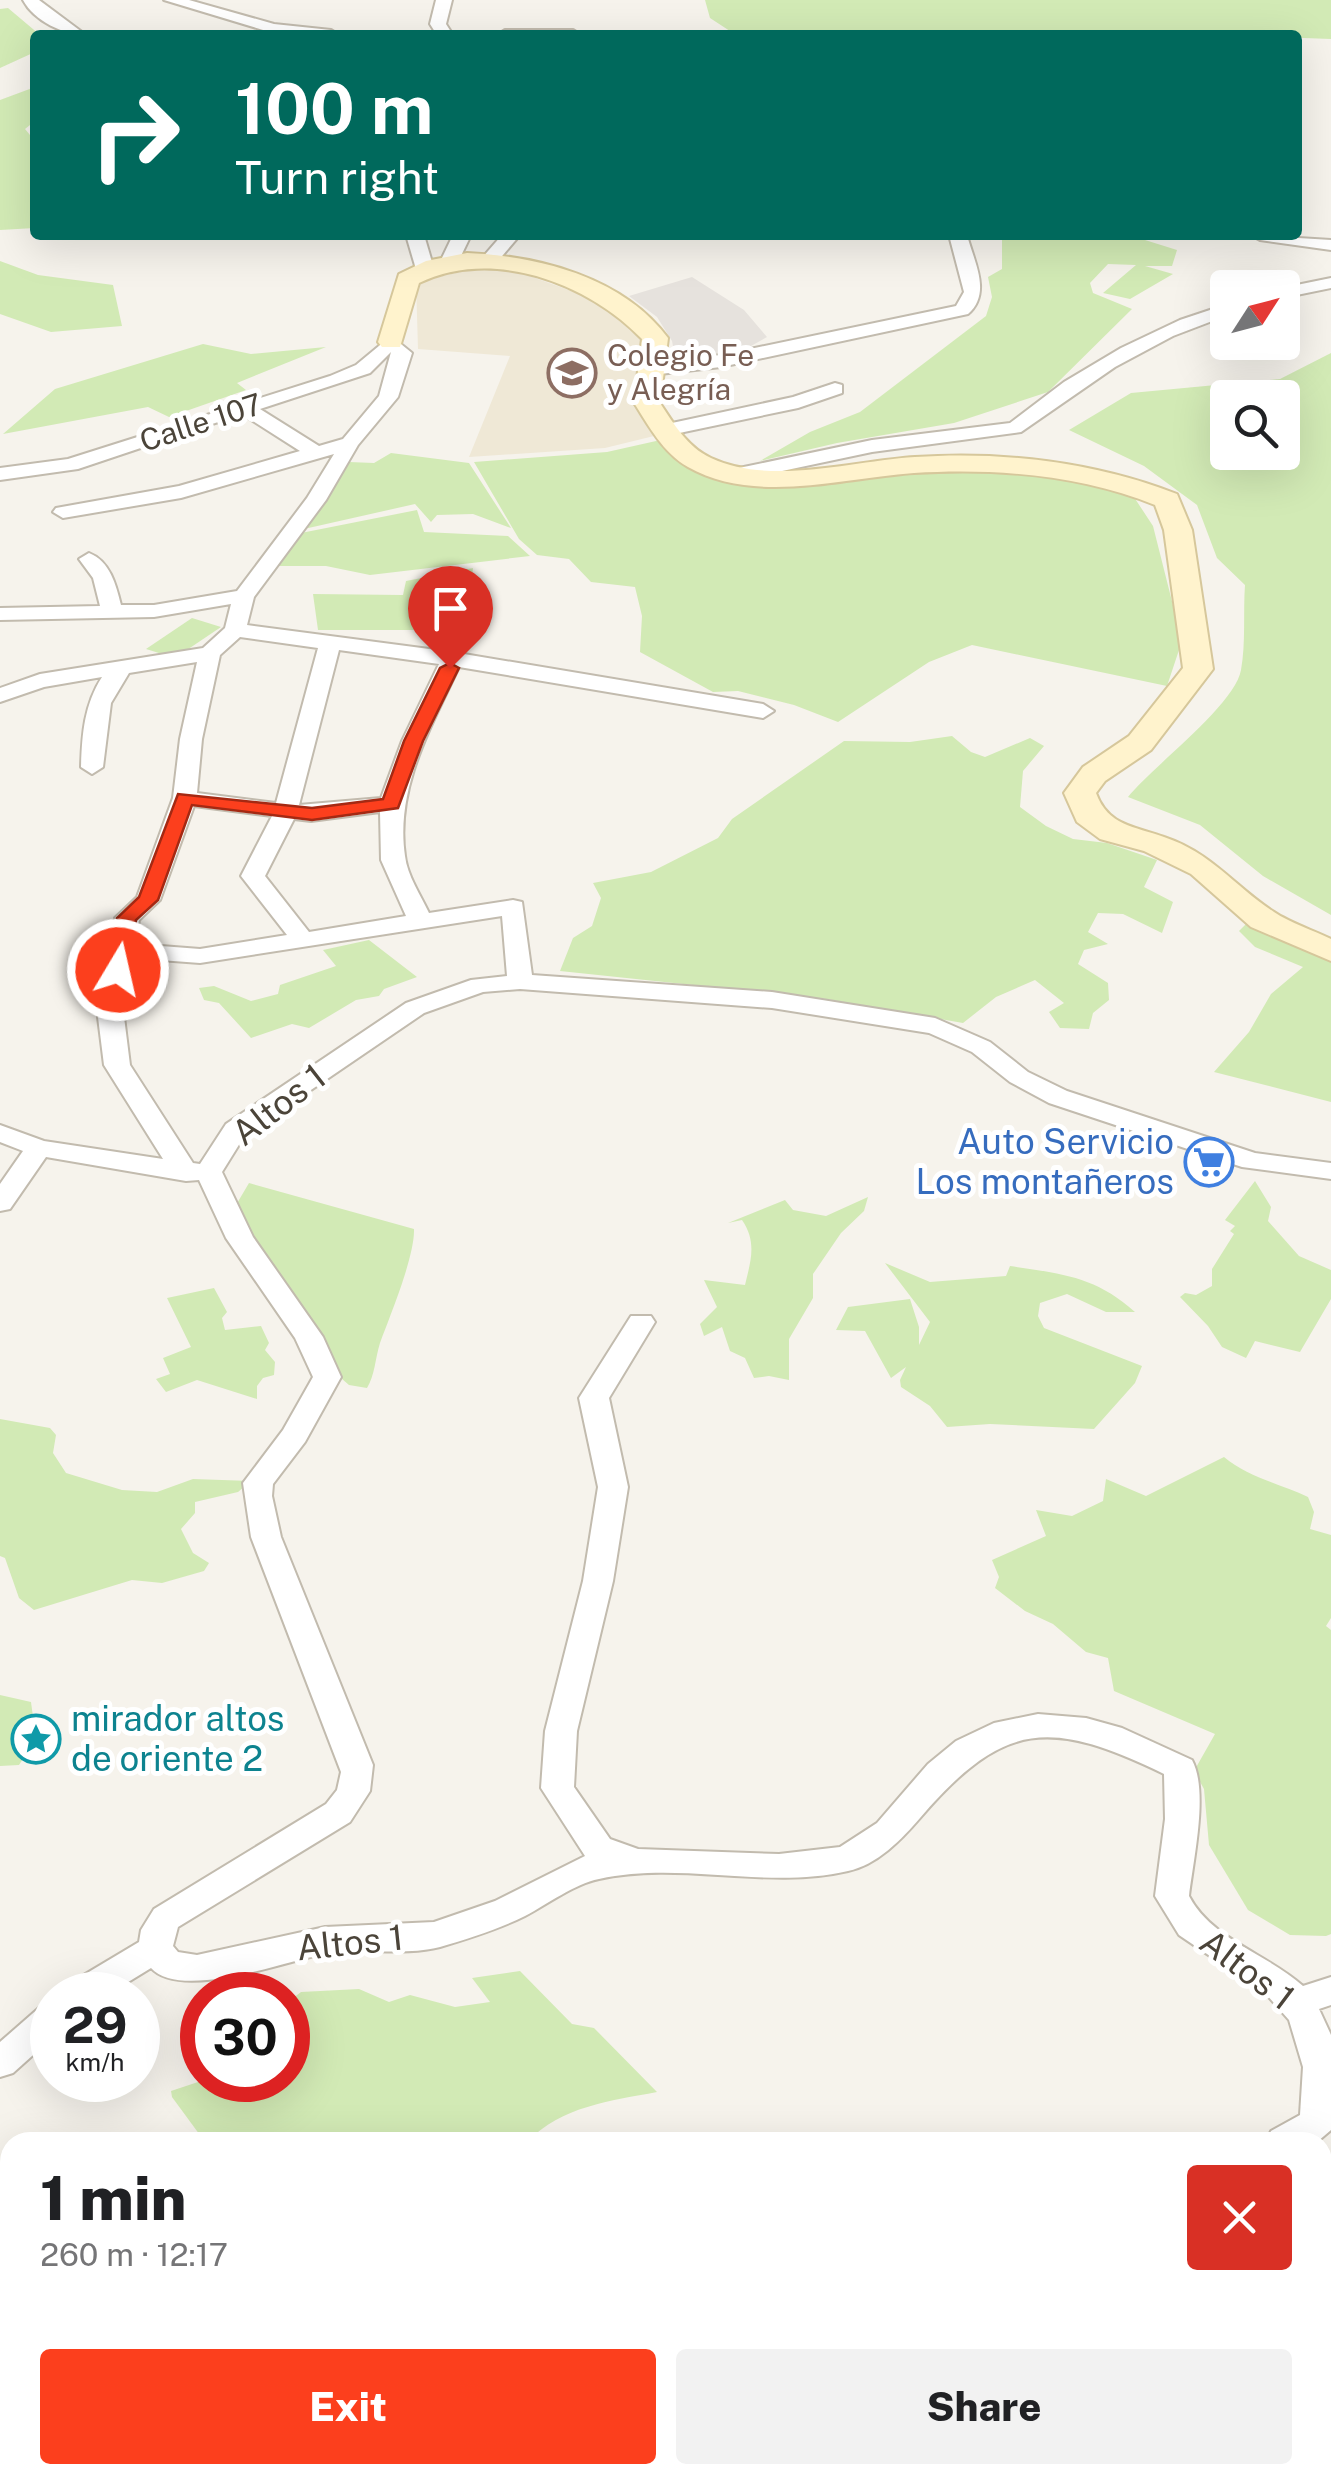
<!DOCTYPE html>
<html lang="en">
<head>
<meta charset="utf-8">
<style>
  body { margin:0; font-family:"Public Sans",sans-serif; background:#f2f2f2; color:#202124; height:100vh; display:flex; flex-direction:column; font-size:38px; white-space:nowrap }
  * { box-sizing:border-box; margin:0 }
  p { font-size:32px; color:#757577 }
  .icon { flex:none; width:55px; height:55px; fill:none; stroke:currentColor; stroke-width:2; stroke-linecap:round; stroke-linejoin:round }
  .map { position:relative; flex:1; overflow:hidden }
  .details { position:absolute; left:0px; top:2132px; width:1332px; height:352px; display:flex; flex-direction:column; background:#fff; border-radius:30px 30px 0 0; box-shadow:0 10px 40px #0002 }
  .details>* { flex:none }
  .banner { position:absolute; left:30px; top:30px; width:1272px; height:210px; border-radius:10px; box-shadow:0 10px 40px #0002; background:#00695c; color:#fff; overflow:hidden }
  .needle { width:65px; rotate:54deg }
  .controls { position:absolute; left:1210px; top:270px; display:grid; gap:20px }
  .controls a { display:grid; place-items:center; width:90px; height:90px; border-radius:10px; background:#fff; box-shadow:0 10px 40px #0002; font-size:50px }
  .speed { position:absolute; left:30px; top:1972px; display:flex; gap:20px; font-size:50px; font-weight:700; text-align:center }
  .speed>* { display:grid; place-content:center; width:130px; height:130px; border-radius:50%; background:#fff; box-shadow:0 10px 40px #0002; line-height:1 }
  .speed small { font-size:25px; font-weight:400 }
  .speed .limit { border:15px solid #d22; background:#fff; color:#111 }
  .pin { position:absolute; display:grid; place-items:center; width:85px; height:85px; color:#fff; margin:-102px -42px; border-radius:50% 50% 50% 0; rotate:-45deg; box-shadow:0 0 10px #0007 }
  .pin .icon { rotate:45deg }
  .me { position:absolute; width:110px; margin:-55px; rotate:9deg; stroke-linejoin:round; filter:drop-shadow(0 0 8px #0008) }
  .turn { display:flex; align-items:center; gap:35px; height:210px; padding:0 40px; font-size:45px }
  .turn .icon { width:130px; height:130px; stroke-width:2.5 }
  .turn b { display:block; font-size:70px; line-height:85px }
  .round { display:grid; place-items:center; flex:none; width:105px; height:105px; border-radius:10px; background:#f2f2f2 }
  .overview { display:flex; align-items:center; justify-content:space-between; height:170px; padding:0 40px }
  h1 { font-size:60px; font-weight:800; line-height:75px }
  .button { display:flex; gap:20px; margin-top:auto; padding:20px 40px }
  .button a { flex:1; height:115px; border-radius:10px; background:#fc3f1d; color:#fff; font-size:40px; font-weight:800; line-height:115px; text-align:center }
  .button a+a { background:#f2f2f2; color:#202124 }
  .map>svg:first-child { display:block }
  .industrial { fill:#e6e2dd }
  .education { fill:#efe8d6 }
  .green { fill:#d2eab5; fill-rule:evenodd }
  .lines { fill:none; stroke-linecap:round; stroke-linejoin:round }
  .street-casing { stroke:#c2bbae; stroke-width:4 }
  .secondary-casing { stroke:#d6c79b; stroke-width:4 }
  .street { fill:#fff; fill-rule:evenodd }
  .secondary { fill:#fff3cd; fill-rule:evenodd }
  .route { fill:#fc3f1d; stroke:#a42913; stroke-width:2.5 }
  .labels { text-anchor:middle; stroke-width:10; stroke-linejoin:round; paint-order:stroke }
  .far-education-label { font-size:30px; fill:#785e54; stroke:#fff; text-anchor:start }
  .far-street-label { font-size:30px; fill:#4b4439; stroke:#fff }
  .street-label { font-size:35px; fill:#4b4439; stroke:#fff }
  .shop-label { font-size:35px; fill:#366cbe; stroke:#fff; text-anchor:end }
  .culture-label { font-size:35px; fill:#0d838f; stroke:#fff; text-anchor:start }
</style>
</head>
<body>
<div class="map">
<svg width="1331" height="2484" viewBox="0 0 1331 2484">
  <rect width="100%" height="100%" fill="#f6f3ec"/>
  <polygon class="industrial" points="692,277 744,310 767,337 751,346 676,362 672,341 657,317 629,296"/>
  <polygon class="education" points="496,264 616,307 646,342 632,404 654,436 605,448 469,457 510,356 418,349 416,282"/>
  <g class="green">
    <polygon points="705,0 1331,0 1331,39 1190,34 736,35 710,18"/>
    <polygon points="8,8 40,35 35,35 35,52 0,68 0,9"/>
    <polygon points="35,87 35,121 25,129 35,141 35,228 0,230 0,100"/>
    <polygon points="1002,235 1129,235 1177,250 1172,266 1145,266 1173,274 1130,299 1103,293 1136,265 1108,264 1090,283 1093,293 1132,309 1048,392 954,423 837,443 760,461 810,432 860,412 986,316 992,297 988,277 1002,269"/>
    <polygon points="0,261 38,275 113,285 122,326 51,332 0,314"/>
    <polygon points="203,344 251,354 326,347 237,383 246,390 169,417 148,407 3,434 55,389"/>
    <path d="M 1331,353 L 1331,915 L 1263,876 L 1200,825 L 1128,797 C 1153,766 1235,705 1241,670 C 1246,643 1243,612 1245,585 L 1217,558 L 1197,505 L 1144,466 L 1069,430 L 1131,393 L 1280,379 ZM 1228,398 L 1282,398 L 1282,452 L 1228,452 Z"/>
    <polygon points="665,439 722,473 1000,470 1128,488 1153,526 1182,641 1167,686 972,645 929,662 838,722 794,705 738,691 713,692 640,652 642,616 635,587 591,582 569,559 537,555 519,539 474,462 607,452"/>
    <polygon points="391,453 469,463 511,528 473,514 437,515 431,522 415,504 304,529 349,462 374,463"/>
    <polygon points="417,510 424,532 508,536 530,556 370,575 326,566 278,566 301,533"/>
    <polygon points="473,568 470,596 462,599 459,623 424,630 318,630 313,594 403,595 406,581"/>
    <polygon points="192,618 221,627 175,658 146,649"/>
    <polygon points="952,736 971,752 985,757 1030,738 1044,746 1023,771 1020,807 1046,826 1073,839 1107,843 1157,860 1144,887 1173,902 1162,933 1123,914 1098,913 1088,932 1108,944 1084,950 1078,964 1108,983 1109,1000 1093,1013 1089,1029 1060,1028 1049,1012 1064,1003 1035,980 996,997 963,1023 826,999 560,971 573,938 592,926 601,898 593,883 651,872 718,838 732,819 844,741 910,742"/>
    <polygon points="1249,921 1331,956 1331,1102 1214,1072 1249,1032 1271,994 1303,967 1255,947 1239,931"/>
    <polygon points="369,940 417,977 384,989 379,996 356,1000 309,1028 292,1024 251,1038 219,1003 204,1000 199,988 214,986 251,1001 278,994 280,985 336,966 323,950"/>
    <polygon points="1255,1181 1271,1207 1268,1221 1299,1256 1331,1270 1331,1299 1300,1352 1255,1341 1246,1358 1222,1347 1208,1326 1180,1297 1185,1293 1196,1295 1212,1286 1212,1269 1234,1234 1230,1231 1235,1226 1225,1220"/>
    <path d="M 249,1183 L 414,1229 C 415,1256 390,1316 380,1343 C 375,1359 375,1375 367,1388 L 349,1385 L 334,1372 L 236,1205 Z"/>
    <path d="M 868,1197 L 864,1211 L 841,1233 L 813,1274 L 813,1298 L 789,1339 L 789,1380 L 769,1376 L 754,1378 L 745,1358 L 730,1351 L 722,1327 L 704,1336 L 700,1324 L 717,1307 L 704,1280 L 745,1285 C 751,1260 757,1242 742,1220 L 728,1223 L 785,1200 L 793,1210 L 826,1216 Z"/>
    <path d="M 885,1263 L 930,1282 L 1006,1276 L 1010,1266 C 1062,1274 1095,1276 1135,1312 L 1106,1312 L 1067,1294 L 1040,1303 L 1038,1316 L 1044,1328 L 1142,1366 L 1135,1383 L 1094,1429 L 990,1424 L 947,1427 L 930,1406 L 901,1387 L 900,1380 L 906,1367 L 891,1378 L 865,1331 L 836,1330 L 848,1307 L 910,1299 L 919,1327 L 919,1345 L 930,1322 Z"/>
    <polygon points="214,1288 227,1312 222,1318 225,1330 261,1326 269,1343 265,1350 275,1362 274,1375 263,1378 257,1386 257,1399 197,1380 166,1392 156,1379 170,1374 163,1358 191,1347 167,1298"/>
    <polygon points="0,1419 50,1428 56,1435 53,1453 66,1473 122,1490 157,1492 193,1479 251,1481 238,1492 195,1502 195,1513 181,1529 193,1553 209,1563 204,1571 162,1583 132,1580 34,1610 19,1598 5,1558 0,1556"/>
    <path d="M 1224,1457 C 1248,1477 1280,1484 1308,1497 L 1314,1512 L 1310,1529 L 1331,1535 L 1331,1618 L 1326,1626 L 1331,1630 L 1331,1934 L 1326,1936 L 1290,1935 L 1248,1910 L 1209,1845 L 1204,1789 L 1194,1771 L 1215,1734 L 1114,1691 L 1108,1658 L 1086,1652 L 1053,1624 L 1025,1611 L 995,1588 L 999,1577 L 992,1560 L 1046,1536 L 1036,1510 L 1072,1516 L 1103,1501 L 1106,1479 L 1146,1496 Z"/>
    <polygon points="0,1695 31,1702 36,1739 19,1765 0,1766"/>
    <path d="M 520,1971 L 572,2024 L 594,2028 L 657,2092 C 610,2101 562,2106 527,2142 L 205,2142 L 172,2097 L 171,2091 L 204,2080 L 288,2080 L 288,2002 L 301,1992 L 359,1989 L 389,2002 L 410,1995 L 455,2007 L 490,2002 L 472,1978 Z"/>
    <polygon points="10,2160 10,2370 0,2376 0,2161"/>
    <polygon points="90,2475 375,2475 381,2484 86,2484"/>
  </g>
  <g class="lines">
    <g class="street-casing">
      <g id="street">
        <path d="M 23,0 L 39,0 L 86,35 C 64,35 34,21 23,0 Z"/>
        <polygon points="164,0 189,0 274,24 331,30 339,35 273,33"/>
        <polygon points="436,0 452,0 446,24 453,35 437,35 430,24"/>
        <polygon points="505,30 573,30 581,35 497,35"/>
        <polygon points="406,235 424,235 434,269 431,273 419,273 416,269"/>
        <polygon points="453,235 471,235 459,260 450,265 441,260"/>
        <polygon points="502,235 520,235 497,262 485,262 482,258"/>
        <path d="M 949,235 L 967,235 C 974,262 992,293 968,314 L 721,367 L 651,375 L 642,369 L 651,363 L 721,355 L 956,306 L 964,292 Z"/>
        <polygon points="1251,235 1331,240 1331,250 1260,240"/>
        <polygon points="1331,278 1331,288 1282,298 1282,288"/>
        <polygon points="1228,304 1228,315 1173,336 1115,367 1021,432 872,452 739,480 729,474 739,468 872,440 1010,423 1064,382 1121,348 1180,320"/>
        <path d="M 391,336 L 412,353 L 398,397 L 358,445 L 326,500 L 254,597 L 247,625 L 452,652 L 763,704 L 774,711 L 763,718 L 459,667 C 431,727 395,788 405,856 C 407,875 421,896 429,913 L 513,900 L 522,902 L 532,975 L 772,992 L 935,1018 L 990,1042 L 1028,1072 L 1067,1091 L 1255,1153 L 1331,1163 L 1331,1179 L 1242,1167 L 1049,1103 L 1010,1082 L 972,1052 L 929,1033 L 772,1008 L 520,989 L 483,992 L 424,1013 L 245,1135 L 222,1172 L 253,1237 L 323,1337 L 341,1377 L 305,1442 L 273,1484 L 272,1496 L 281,1537 L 373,1765 L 370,1791 L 350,1822 L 178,1927 L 173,1946 L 178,1952 L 197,1955 L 325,1927 L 434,1922 L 495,1901 L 585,1856 L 541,1788 L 545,1731 L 583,1581 L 598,1487 L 579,1398 L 631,1316 L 651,1316 L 655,1322 L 609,1398 L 628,1487 L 613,1581 L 577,1731 L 574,1787 L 610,1839 L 638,1849 L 779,1854 L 840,1847 L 877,1823 L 928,1764 L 956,1741 L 994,1723 L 1038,1714 L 1086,1718 L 1122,1728 L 1192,1760 C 1209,1791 1193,1861 1189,1896 C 1212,1940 1268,1954 1303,1986 L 1331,1977 L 1331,2005 L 1319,2009 L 1331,2035 L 1331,2130 L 1317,2142 L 1266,2142 L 1271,2131 L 1300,2115 L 1303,2067 L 1289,2020 L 1266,1994 L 1179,1935 L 1155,1896 L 1165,1819 L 1164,1774 C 1050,1719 1004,1720 920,1818 C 902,1839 877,1865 848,1871 C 767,1890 681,1861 599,1879 C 574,1884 548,1904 525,1916 C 499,1929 467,1939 440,1947 C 401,1957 358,1946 319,1955 C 281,1963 180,2000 151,1968 L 107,1995 L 61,1995 L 67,1985 L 139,1942 L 141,1930 L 154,1909 L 326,1804 L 337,1790 L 341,1772 L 251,1537 L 243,1483 L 283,1430 L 313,1377 L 295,1338 L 226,1238 L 199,1180 L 186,1181 L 46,1157 L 10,1209 L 0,1211 L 0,1184 L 23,1151 L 0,1142 L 0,1125 L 44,1141 L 163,1159 L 104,1065 L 98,1017 L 115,918 L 137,897 L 173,798 L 180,739 L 197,662 L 129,673 L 111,703 L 103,767 L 92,774 L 81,767 C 82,735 84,705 102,677 L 44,687 L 0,702 L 0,688 L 40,674 L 203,648 L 225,628 L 231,604 L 154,617 L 0,620 L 0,608 L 100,606 L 93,578 L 79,559 L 89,553 C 110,561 116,585 121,605 L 154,605 L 237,591 L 307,498 L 334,454 L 181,498 L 63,518 L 53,512 L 56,508 L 179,486 L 300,451 L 242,414 L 78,469 L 0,480 L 0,468 L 68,459 L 330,376 L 356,365 ZM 391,352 L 379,396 L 343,439 L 319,446 L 260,409 L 370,373 ZM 240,637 L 318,648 L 276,803 L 197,793 L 202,739 L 220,655 ZM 339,650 L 439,664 L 402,741 L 381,798 L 299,805 ZM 194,806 L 272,816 L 241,876 L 287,935 L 200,949 L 135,944 L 139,920 L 160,900 ZM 380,812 L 381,860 L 406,916 L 309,932 L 265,876 L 294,819 L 311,821 ZM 502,916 L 507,976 L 471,980 L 406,1003 L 226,1124 L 200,1164 L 193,1163 L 130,1065 L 124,1017 L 133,958 L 200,963 Z"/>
        <polygon points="835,383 842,385 842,393 798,408 665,436 655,430 658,426 793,397"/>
        <polygon points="52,2003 52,2038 13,2073 0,2077 0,2042 40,2007"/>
        <polygon points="760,2475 835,2475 839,2484 756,2484"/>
        <polygon points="1049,2475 1089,2475 1088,2484 1048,2484"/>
      </g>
    </g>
    <g class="secondary-casing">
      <path id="secondary" d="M 467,253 C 539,256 623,277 668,338 L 660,403 C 674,424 687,447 711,458 C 772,486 851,461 915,457 C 1002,451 1095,462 1177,494 L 1192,530 L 1213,669 L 1151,750 L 1105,781 L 1096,793 C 1108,826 1134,826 1164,837 C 1212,853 1234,886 1274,912 C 1290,923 1313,930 1331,939 L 1331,961 L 1251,927 L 1191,874 L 1144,851 L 1100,839 L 1077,822 L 1064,793 L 1083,767 L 1129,736 L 1183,668 L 1164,530 L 1155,505 C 1081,475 994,468 914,473 C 843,478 754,505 688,467 C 663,453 649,426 634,403 L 642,339 C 588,283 493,247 419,283 L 400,347 L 382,347 L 378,342 L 399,274 L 426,261 Z"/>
    </g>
    <use href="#street" class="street"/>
    <use href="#secondary" class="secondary"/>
  </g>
  <polygon class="route" points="450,663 459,668 423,741 398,808 312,820 192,805 158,900 136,920 129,970 126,974 111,974 108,970 117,918 139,897 178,794 312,808 383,799 404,741 440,668"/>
  <defs>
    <g id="school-ring" transform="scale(2.5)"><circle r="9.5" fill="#fff" stroke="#8d6e63" stroke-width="1.5"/><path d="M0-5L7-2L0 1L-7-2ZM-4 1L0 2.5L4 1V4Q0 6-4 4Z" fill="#8d6e63"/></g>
    <g id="supermarket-ring" transform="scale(2.5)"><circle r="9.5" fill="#fff" stroke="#3f7fe0" stroke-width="1.5"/><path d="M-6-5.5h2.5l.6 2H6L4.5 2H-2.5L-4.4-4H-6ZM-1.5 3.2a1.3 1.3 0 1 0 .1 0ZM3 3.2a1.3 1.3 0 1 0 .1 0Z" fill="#3f7fe0"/></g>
    <g id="sight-ring" transform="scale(2.5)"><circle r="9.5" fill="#fff" stroke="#0f9aa8" stroke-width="1.5"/><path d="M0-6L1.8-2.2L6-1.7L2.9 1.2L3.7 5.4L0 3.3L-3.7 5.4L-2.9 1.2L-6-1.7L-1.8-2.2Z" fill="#0f9aa8"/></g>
  </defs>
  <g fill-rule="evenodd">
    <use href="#school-ring" x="572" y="373"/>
    <use href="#supermarket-ring" x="1209" y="1162"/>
    <use href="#sight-ring" x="36" y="1739"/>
  </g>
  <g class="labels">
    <g class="far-education-label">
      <text x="607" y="366">Colegio Fe<tspan x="607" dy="34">y Alegría</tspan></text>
    </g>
    <g class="far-street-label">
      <text transform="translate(201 423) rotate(-18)" y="10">Calle 107</text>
    </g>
    <g class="street-label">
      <text transform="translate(279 1105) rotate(-38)" y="12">Altos 1</text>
      <text transform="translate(350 1943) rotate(-6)" y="12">Altos 1</text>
      <text transform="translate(1247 1970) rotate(37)" y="12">Altos 1</text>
    </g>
    <g class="shop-label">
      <text x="1174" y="1154">Auto Servicio<tspan x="1174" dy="40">Los montañeros</tspan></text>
    </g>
    <g class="culture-label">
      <text x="71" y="1731">mirador altos<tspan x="71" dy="40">de oriente 2</tspan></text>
    </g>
  </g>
</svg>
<div class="controls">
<a><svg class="needle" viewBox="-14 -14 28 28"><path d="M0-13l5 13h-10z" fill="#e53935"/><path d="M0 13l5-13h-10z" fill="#757577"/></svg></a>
<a><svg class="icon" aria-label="search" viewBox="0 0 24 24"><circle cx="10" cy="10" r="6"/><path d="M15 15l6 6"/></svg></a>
</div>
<div class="speed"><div>29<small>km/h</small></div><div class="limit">30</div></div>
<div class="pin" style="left:450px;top:668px;background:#d93025"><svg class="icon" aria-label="arrive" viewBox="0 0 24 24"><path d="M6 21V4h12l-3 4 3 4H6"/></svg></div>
<svg class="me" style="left:118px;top:970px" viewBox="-20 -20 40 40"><circle r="17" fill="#fc3f1d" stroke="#fff" stroke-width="3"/><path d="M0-11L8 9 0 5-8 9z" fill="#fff"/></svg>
<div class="banner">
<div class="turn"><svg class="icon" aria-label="right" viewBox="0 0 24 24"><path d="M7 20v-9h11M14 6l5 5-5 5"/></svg><div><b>100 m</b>Turn right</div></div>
</div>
<section class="details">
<div class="overview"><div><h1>1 min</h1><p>260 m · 12:17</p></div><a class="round" style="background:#d93025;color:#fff"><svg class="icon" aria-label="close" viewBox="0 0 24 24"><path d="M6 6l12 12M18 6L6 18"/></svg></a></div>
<div class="button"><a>Exit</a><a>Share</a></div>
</section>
</div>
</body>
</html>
